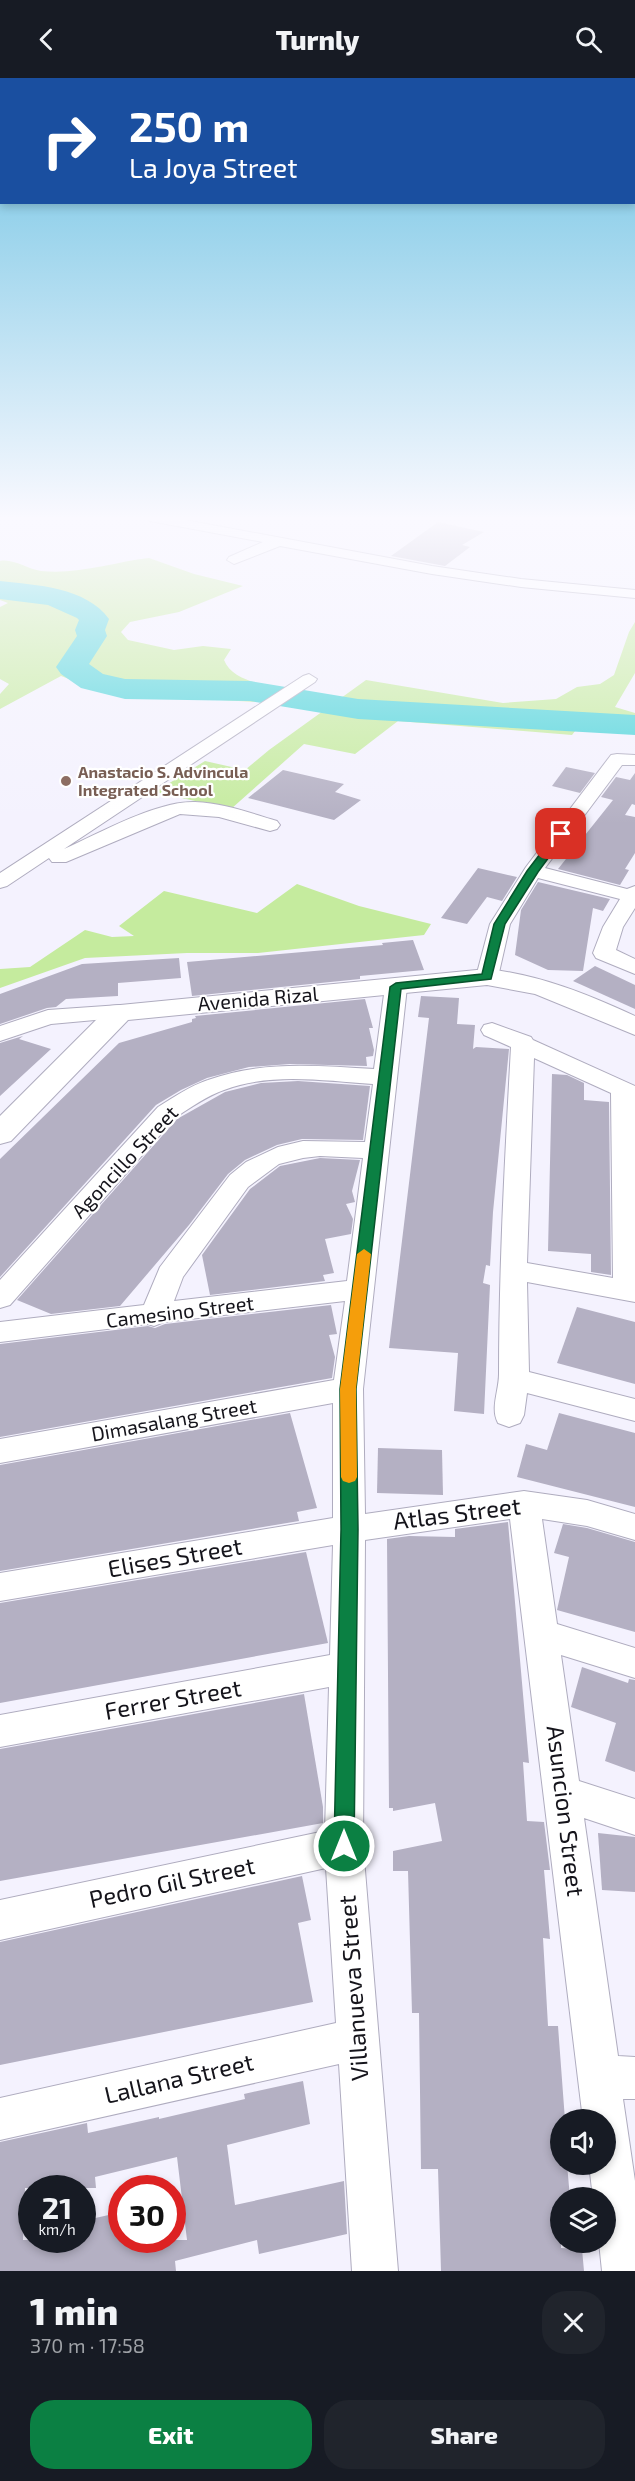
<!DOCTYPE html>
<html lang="en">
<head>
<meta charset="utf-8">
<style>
  body { margin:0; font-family:"Exo 2",sans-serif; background:#20242c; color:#f1f3f6; height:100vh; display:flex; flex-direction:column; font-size:22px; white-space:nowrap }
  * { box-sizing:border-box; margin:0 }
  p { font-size:20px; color:#9ea1a6 }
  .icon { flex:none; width:33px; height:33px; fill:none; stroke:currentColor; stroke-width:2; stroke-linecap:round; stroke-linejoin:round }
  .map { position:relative; height:2193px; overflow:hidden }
  .side { display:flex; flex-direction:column; background:#171b24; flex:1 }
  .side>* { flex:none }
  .hud { position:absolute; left:0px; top:0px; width:636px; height:126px; box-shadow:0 3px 9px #0003; background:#1a4fa0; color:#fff; overflow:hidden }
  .fabs { position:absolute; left:550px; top:2031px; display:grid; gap:12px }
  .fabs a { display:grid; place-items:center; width:66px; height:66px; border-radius:50%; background:#171b24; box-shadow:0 3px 9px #0003; font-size:30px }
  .speed { position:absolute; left:18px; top:2097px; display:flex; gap:12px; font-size:30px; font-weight:700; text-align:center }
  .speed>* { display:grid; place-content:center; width:78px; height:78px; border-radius:50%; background:#171b24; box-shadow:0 3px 9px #0003; line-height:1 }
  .speed small { font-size:15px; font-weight:400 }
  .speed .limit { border:9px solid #d22; background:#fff; color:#111 }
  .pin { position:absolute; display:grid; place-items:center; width:51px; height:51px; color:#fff; margin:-26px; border-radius:12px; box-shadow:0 3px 9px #0006 }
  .me { position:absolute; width:66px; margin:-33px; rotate:0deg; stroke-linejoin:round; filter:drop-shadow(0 0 4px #0008) }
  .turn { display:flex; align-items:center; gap:21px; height:126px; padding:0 30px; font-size:27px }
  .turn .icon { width:78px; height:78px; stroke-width:2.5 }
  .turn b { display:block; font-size:42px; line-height:51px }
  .round { display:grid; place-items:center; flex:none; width:63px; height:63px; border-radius:24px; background:#20242c }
  .overview { display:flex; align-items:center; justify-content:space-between; height:102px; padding:0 30px }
  h1 { font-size:36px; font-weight:800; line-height:45px }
  .action { display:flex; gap:12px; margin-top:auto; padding:12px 30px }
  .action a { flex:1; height:69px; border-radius:24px; background:#0b8043; color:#fff; font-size:24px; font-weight:800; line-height:69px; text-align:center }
  .action a+a { background:#20242c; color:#f1f3f6 }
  header { display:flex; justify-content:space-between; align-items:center; height:78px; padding:0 30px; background:#171b24; font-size:27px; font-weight:800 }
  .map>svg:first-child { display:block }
  .green { fill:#c5eb9e }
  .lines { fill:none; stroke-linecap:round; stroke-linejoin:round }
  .river { fill:#4dd4d9; fill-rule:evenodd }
  .building { fill:#b4b0c3; fill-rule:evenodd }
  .minor-casing { stroke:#afacbf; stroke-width:2 }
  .tertiary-casing { stroke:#afacbf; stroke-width:2 }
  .minor { fill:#fff; fill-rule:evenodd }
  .tertiary { fill:#fff; fill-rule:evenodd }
  .route { fill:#0b8043; stroke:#07532c; stroke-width:1.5 }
  .slow { fill:#f59e0b }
  .education-dot { fill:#8d6e63; stroke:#fff; stroke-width:2 }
  .labels { text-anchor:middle; stroke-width:4.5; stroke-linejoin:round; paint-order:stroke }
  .far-education-label { font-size:16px; font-weight:bold; fill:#785e54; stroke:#fff; text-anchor:start }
  .street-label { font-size:20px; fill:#15141b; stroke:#fff }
  .near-street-label { font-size:24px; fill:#15141b; stroke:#fff }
</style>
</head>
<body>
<header><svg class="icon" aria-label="back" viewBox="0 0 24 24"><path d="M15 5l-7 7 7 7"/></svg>Turnly<svg class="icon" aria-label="search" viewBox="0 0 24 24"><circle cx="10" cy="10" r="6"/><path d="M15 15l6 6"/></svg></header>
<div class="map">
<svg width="635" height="2193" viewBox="0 0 635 2193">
  <rect width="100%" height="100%" fill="#f4f2fe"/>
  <g class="green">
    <path d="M 149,480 L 194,496 L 243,508 L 179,534 L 130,544 L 121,554 L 128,562 L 174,572 L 203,568 L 231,571 L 224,582 C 232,602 259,605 278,611 L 258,624 L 134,617 L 90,609 L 61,598 L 0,631 L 0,616 L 9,606 L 0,601 L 0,529 L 8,525 L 0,522 L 0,483 C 12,480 28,491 41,493 C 77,497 114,484 149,480 Z"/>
    <polygon points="635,544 635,595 615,629 635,635 635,651 582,644 572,657 398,643 355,676 304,666 231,731 155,714 205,683 245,692 269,672 366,602 503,625 556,621 577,609 600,606 614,597 629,554"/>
    <polygon points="297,806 359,828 431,846 424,857 258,875 187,875 85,880 0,910 0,891 30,889 85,852 112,859 134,858 119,848 164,813 257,835"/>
  </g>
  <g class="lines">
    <path class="river" d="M 0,503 C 36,507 86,509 109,541 L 105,552 L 107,558 L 89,586 L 103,596 L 125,601 L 250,603 L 358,621 L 635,637 L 635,657 L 358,641 L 250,623 L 125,621 L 81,610 L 61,596 L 56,589 L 77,558 L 75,552 L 79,542 L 77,540 L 48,527 L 0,521 Z"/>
  </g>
  <g class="building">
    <polygon points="438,444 484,454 462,467 470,469 445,488 391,478"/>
    <polygon points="566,689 595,695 580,715 552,708"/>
    <polygon points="283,692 344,706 335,714 361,722 334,742 248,720"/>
    <polygon points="635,695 635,727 632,726 625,737 635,739 635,775 625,791 629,792 620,807 558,791 613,722 601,719 616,699 630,702"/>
    <polygon points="478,790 517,799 502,823 487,819 467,846 441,840"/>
    <polygon points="538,804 610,821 603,833 593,830 583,893 548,892 515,877 521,832"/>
    <polygon points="413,862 424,892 360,898 360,901 192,918 187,884 383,867 382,865"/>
    <polygon points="179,880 181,900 118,905 118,918 66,921 56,929 47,930 0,946 0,916 82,886"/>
    <polygon points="595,888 635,907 635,931 573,903"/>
    <polygon points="421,918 459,920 457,946 475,947 473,971 476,969 509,971 493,1134 490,1188 486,1187 483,1205 490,1207 484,1336 454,1333 458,1275 389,1270 429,940 418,939"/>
    <polygon points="365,921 373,950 369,950 374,972 373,978 366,979 367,988 290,986 249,989 207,1000 181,1012 156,1027 0,1199 0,1081 119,965 192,944 192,941 196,940 195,938"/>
    <polygon points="23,958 19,961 51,971 0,1018 0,965"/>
    <polygon points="552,996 567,997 584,1005 584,1022 609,1024 611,1197 591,1194 591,1176 548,1173"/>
    <polygon points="298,1003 370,1008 363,1062 302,1061 277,1067 245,1082 228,1096 189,1147 120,1228 51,1236 17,1222 177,1041 225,1014 261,1005"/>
    <polygon points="320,1080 360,1082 352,1113 355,1124 346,1126 353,1141 351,1156 325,1161 334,1195 323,1197 325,1203 210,1217 202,1177 250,1111 280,1088"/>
    <polygon points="331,1227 337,1256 329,1257 335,1279 332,1300 0,1359 0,1266 148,1248 155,1250 165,1246"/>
    <polygon points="577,1229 635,1244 635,1306 557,1285"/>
    <polygon points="290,1335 317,1430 297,1434 299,1443 0,1493 0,1387"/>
    <polygon points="559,1335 635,1355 635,1429 517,1399 526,1366 547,1372"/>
    <polygon points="378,1370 442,1372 443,1417 377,1415"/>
    <polygon points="508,1444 529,1685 523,1684 527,1743 544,1744 550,1792 544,1792 550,1861 543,1860 548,1948 558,1948 565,2042 561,2042 561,2086 567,2086 570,2120 561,2120 561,2170 582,2171 584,2193 441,2193 438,2091 421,2091 419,1935 412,1935 408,1793 393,1793 393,1773 442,1763 435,1725 393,1733 393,1730 389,1730 387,1461 409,1458 455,1459 455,1451"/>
    <polygon points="563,1446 587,1450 635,1464 635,1554 557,1532 569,1479 554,1475"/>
    <polygon points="306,1474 328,1565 0,1625 0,1525"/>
    <polygon points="582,1589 628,1605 629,1601 635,1602 635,1694 605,1683 616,1645 571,1629"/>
    <polygon points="304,1616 323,1729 323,1745 0,1803 0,1671"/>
    <polygon points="598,1755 635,1759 635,1814 602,1812"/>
    <polygon points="302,1798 311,1842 298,1845 313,1924 0,1987 0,1864"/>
    <path d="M 303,2003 L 310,2046 L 227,2067 L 235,2127 L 344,2103 L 347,2156 L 259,2176 L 257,2162 L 175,2183 L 176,2193 L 0,2193 L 0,2064 L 87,2045 L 88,2055 L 159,2039 L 159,2041 L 245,2021 L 244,2016 ZM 177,2079 L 187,2162 L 122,2162 L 122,2134 L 82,2143 L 82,2162 L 23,2162 L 25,2110 L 96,2110 L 95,2099 Z"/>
  </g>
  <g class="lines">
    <g class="minor-casing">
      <g id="minor">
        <polygon points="144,439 169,439 432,488 521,501 635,512 635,520 521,509 432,496 280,468 234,486 227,482 229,479 263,464 150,443"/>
        <path d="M 309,596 L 317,601 L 315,604 L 64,771 C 100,755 156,723 195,724 C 223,725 250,735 277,743 L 280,747 L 277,751 L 270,753 L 219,739 L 180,736 L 66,784 L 52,784 L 49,780 L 7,808 L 0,810 L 0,795 L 303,598 Z"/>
        <polygon points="617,676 635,677 635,687 622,687 545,790 627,811 635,808 635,830 623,849 616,872 635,881 635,896 596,880 593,875 603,849 620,821 538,800 510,846 498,899 495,904 487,906 479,904 476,899 490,846 526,789 611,677"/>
        <path d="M 396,902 L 404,904 L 407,909 L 363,1311 L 365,1436 L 524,1413 L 587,1422 L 635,1436 L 635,1462 L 587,1448 L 542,1441 L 557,1546 L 635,1570 L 635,1600 L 561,1577 L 579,1703 L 635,1721 L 635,1757 L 584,1740 L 618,1978 L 635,1979 L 635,2021 L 623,2021 L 635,2103 L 635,2193 L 602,2193 L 599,2164 L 606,2164 L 606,2120 L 593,2120 L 589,2086 L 606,2086 L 606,2042 L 583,2042 L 510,1441 L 365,1462 L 363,1768 L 398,2193 L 352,2193 L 339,1986 L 0,2062 L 0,2020 L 336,1945 L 326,1790 L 0,1862 L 0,1822 L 325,1753 L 329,1609 L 0,1669 L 0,1637 L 330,1577 L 333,1467 L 0,1523 L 0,1495 L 333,1440 L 333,1325 L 0,1385 L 0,1361 L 334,1302 L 345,1223 L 164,1244 L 154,1248 L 148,1246 L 0,1264 L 0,1244 L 144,1227 L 160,1189 L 230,1097 L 246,1084 L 278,1069 L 303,1063 L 365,1064 L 373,1006 C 324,1003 271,994 224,1012 C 207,1018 191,1029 176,1039 L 10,1227 L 0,1230 L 0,1202 L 158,1029 C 174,1019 190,1008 208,1002 C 262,982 318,988 374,991 L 385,909 L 388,904 ZM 320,1078 L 363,1080 L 347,1203 L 174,1223 L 183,1199 L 248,1109 L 279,1086 L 303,1080 Z"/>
        <polygon points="120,927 128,929 131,934 128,939 51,946 0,963 0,948 48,932"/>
        <path d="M 492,945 L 531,959 L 533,962 L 635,1008 L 635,1224 L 527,1204 L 529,1294 L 635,1321 L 635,1343 L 527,1315 L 524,1337 L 520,1345 L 509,1349 L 498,1345 C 490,1330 499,1313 499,1296 C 499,1187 505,1078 511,969 L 484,957 L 481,952 L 484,947 ZM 534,980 L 611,1015 L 613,1200 L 527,1185 Z"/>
      </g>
    </g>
    <g class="tertiary-casing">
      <path id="tertiary" d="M 487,891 C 540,897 587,916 635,938 L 635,957 L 535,916 L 487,907 L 128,942 L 11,1063 L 0,1066 L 0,1038 L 110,928 Z"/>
    </g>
    <use href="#minor" class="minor"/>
    <use href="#tertiary" class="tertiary"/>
  </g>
  <linearGradient id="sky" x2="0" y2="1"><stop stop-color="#6ac1e2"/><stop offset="0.59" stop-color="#faf9ff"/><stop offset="1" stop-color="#faf9ff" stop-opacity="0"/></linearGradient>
  <rect width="635" height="746" fill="url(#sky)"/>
  <polygon class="route" points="561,753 566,756 538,794 505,846 491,901 401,911 356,1311 358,1451 354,1768 351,1775 344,1778 337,1775 334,1768 341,1451 340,1311 390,909 396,905 482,896 494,846 527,793 557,754"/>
  <polygon class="slow" points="364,1171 371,1176 356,1311 357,1399 355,1403 349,1405 343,1403 341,1399 340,1311 357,1176"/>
  <circle class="education-dot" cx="66" cy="703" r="6"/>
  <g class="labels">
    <g class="far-education-label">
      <text x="78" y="700">Anastacio S. Advincula<tspan x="78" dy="18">Integrated School</tspan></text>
    </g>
    <g class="street-label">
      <text transform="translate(258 921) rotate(-5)" y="7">Avenida Rizal</text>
      <text transform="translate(125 1084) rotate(-47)" y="7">Agoncillo Street</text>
      <text transform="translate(180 1234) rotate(-7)" y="7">Camesino Street</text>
      <text transform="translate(174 1342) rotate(-10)" y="7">Dimasalang Street</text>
    </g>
    <g class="near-street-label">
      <text transform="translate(457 1436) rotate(-7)" y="8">Atlas Street</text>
      <text transform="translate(175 1480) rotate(-10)" y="8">Elises Street</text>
      <text transform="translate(173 1622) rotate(-10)" y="8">Ferrer Street</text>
      <text transform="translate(565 1733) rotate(83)" y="8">Asuncion Street</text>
      <text transform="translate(172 1805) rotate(-12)" y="8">Pedro Gil Street</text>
      <text transform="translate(354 1910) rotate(-94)" y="8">Villanueva Street</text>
      <text transform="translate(179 2001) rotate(-13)" y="8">Lallana Street</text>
    </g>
  </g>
</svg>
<div class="fabs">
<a><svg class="icon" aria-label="sound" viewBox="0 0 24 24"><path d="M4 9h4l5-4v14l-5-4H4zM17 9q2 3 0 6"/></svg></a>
<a><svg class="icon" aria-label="layers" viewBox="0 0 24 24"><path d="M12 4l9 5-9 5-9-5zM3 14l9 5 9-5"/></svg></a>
</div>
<div class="speed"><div>21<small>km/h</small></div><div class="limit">30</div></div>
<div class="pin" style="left:561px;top:756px;background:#d93025"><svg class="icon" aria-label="arrive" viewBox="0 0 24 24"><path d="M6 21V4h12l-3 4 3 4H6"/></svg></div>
<svg class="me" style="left:344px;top:1768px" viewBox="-20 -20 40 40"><circle r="17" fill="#0b8043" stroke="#fff" stroke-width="3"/><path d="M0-11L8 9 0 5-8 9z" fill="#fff"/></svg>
<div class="hud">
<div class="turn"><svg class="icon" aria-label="right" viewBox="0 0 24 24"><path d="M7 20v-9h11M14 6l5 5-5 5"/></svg><div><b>250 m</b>La Joya Street</div></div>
</div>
</div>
<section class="side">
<div class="overview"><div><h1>1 min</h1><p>370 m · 17:58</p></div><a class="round"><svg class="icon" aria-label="close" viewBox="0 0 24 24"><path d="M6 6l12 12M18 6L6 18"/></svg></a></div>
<div class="action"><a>Exit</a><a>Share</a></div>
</section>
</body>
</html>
